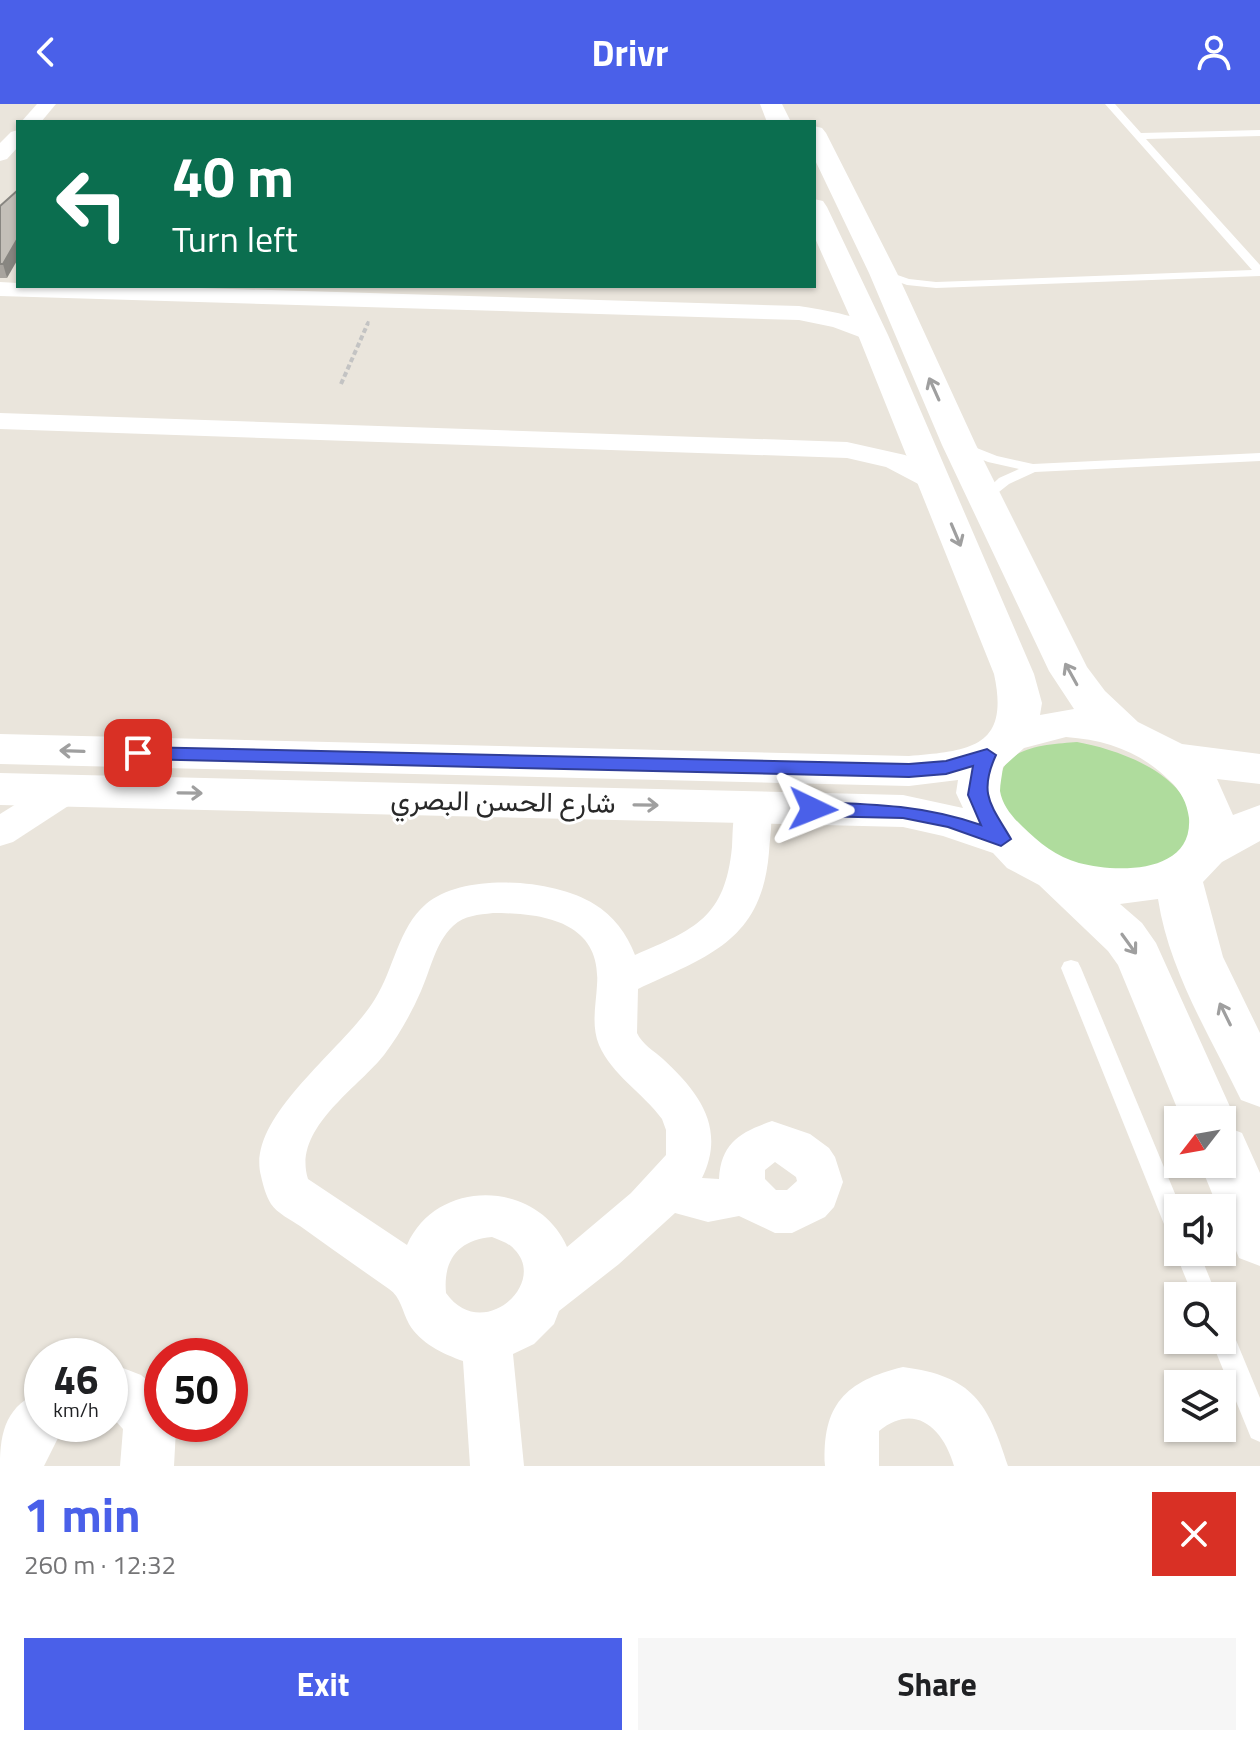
<!DOCTYPE html>
<html lang="en">
<head>
<meta charset="utf-8">
<style>
  body { margin:0; font-family:"Titillium Web",Vazirmatn,sans-serif; background:#f6f6f6; color:#202124; height:100vh; display:flex; flex-direction:column; font-size:30px; white-space:nowrap }
  * { box-sizing:border-box; margin:0 }
  p { font-size:26px; color:#757577 }
  .icon { flex:none; width:44px; height:44px; fill:none; stroke:currentColor; stroke-width:2; stroke-linecap:round; stroke-linejoin:round }
  .map { position:relative; height:1362px; overflow:hidden }
  .details { display:flex; flex-direction:column; background:#fff; flex:1 }
  .details>* { flex:none }
  .hud { position:absolute; left:16px; top:16px; width:800px; height:168px; border-radius:0px; box-shadow:0 2px 6px #0004; background:#0b6e4f; color:#fff; overflow:hidden }
  .needle { width:52px; rotate:239deg }
  .fabs { position:absolute; left:1164px; top:1002px; display:grid; gap:16px }
  .fabs a { display:grid; place-items:center; width:72px; height:72px; border-radius:0px; background:#fff; box-shadow:0 2px 6px #0004; font-size:40px }
  .speed { position:absolute; left:24px; top:1234px; display:flex; gap:16px; font-size:40px; font-weight:700; text-align:center }
  .speed>* { display:grid; place-content:center; width:104px; height:104px; border-radius:50%; background:#fff; box-shadow:0 2px 6px #0004; line-height:1 }
  .speed small { font-size:20px; font-weight:400 }
  .speed .limit { border:12px solid #d22; background:#fff; color:#111 }
  .pin { position:absolute; display:grid; place-items:center; width:68px; height:68px; color:#fff; margin:-34px; border-radius:16px; box-shadow:0 4px 12px #0006 }
  .me { position:absolute; width:88px; margin:-44px; rotate:92deg; stroke-linejoin:round; filter:drop-shadow(0 0 6px #0008) }
  .turn { display:flex; align-items:center; gap:28px; height:168px; padding:0 24px; font-size:36px }
  .turn .icon { width:104px; height:104px; stroke-width:2.5 }
  .turn b { display:block; font-size:56px; line-height:68px }
  .round { display:grid; place-items:center; flex:none; width:84px; height:84px; border-radius:0px; background:#f6f6f6 }
  .summary { display:flex; align-items:center; justify-content:space-between; height:136px; padding:0 24px }
  h1 { font-size:48px; font-weight:700; line-height:60px; color:#4a60e9 }
  .button { display:flex; gap:16px; margin-top:auto; padding:16px 24px }
  .button a { flex:1; height:92px; border-radius:0px; background:#4a60e9; color:#fff; font-size:32px; font-weight:700; line-height:92px; text-align:center }
  .button a+a { background:#f6f6f6; color:#202124 }
  header { display:flex; justify-content:space-between; align-items:center; height:104px; padding:0 24px; background:#4a60e9; color:#fff; font-size:36px; font-weight:700 }
  .map>svg:first-child { display:block }
  .green { fill:#afdc9d }
  .lines { fill:none; stroke-linecap:round; stroke-linejoin:round }
  .path-far1 { stroke:#c3c3c3; stroke-width:3; stroke-dasharray:4 2; stroke-linecap:butt }
  .path { stroke:#c3c3c3; stroke-width:4; stroke-dasharray:5 3; stroke-linecap:butt }
  .lane { fill:#fff; fill-rule:evenodd }
  .street { fill:#fff; fill-rule:evenodd }
  .secondary { fill:#fff; fill-rule:evenodd }
  .wall { fill:#a8a49e }
  .shaded-wall { fill:#888681 }
  .building { fill:#c3bfb8; stroke:#888681; stroke-width:2 }
  .oneway { stroke:#9f9f9f }
  .route { fill:#4a60e9; stroke:#303e97; stroke-width:2 }
  .labels { text-anchor:middle; stroke-width:6; stroke-linejoin:round; paint-order:stroke }
  .street-label { font-size:28px; fill:#292929; stroke:#fff }
</style>
</head>
<body>
<header><svg class="icon" aria-label="back" viewBox="0 0 24 24"><path d="M15 5l-7 7 7 7"/></svg>Drivr<svg class="icon" aria-label="person" viewBox="0 0 24 24"><circle cx="12" cy="8" r="4"/><path d="M4 21q1-7 8-7t8 7"/></svg></header>
<div class="map">
<svg width="1260" height="1362" viewBox="0 0 1260 1362">
  <rect width="100%" height="100%" fill="#eae5dc"/>
  <path class="green" d="M 1077,638 C 1122,646 1207,676 1190,738 C 1188,746 1180,753 1176,759 L 1088,777 L 993,705 C 996,692 997,679 1002,667 C 1012,641 1054,640 1077,638 Z"/>
  <g class="lines">
    <polyline class="path-far1" points="367,221 369,216"/>
    <polyline class="path" points="341,280 368,219"/>
    <g class="lane">
      <polygon points="1105,0 1115,0 1141,29 1260,26 1260,32 1146,35 1260,161 1260,172 936,184 907,181 879,171 879,167 883,166 909,175 936,178 1252,166"/>
      <polygon points="959,337 997,352 1033,360 1260,349 1260,357 1035,368 1009,380 985,399 980,398 980,392 999,374 1019,365 988,358 954,344 952,341"/>
      <polygon points="1071,856 1078,858 1081,864 1181,1104 1178,1104 1178,1136 1170,1133 1166,1125 1061,864 1064,858"/>
      <polygon points="1178,1141 1178,1148 1199,1148 1217,1192 1193,1192 1175,1148"/>
      <polygon points="1222,1221 1231,1224 1260,1294 1260,1338 1251,1334 1211,1236 1222,1236"/>
    </g>
    <g class="street">
      <polygon points="37,0 56,0 41,18 21,18"/>
      <polygon points="18,26 18,43 7,55 0,57 0,39 11,28"/>
      <path d="M 0,178 L 18,179 L 18,182 L 134,182 L 799,202 C 822,206 871,212 885,231 L 882,236 L 873,238 L 833,223 L 799,216 L 0,192 Z"/>
      <polygon points="0,309 847,338 905,351 944,371 948,377 944,383 934,385 924,383 886,363 847,354 0,325"/>
      <polygon points="66,673 79,677 84,686 79,695 13,738 0,742 0,710 53,677"/>
      <path d="M 753,690 L 766,694 C 775,709 770,730 769,748 C 762,837 708,852 638,885 L 637,929 C 642,940 654,947 663,955 C 700,989 726,1025 702,1074 L 719,1075 C 721,1038 741,1028 772,1017 L 810,1030 L 829,1044 L 835,1053 L 843,1078 L 834,1103 L 825,1113 L 792,1129 L 775,1129 L 739,1112 L 708,1118 L 675,1109 L 619,1160 L 559,1207 L 554,1220 L 534,1240 L 513,1250 L 524,1362 L 470,1362 L 463,1257 C 443,1250 420,1239 409,1220 C 402,1207 401,1193 389,1185 C 359,1164 329,1143 300,1122 C 291,1116 277,1109 271,1100 C 266,1092 263,1081 261,1072 C 245,1013 346,944 375,895 C 394,865 398,824 426,800 C 464,768 554,775 594,800 C 613,811 627,830 635,851 C 695,825 725,814 732,743 C 733,726 732,708 740,694 ZM 493,809 C 542,809 602,817 597,881 C 596,901 591,921 599,941 C 612,971 643,989 662,1015 L 666,1026 L 666,1051 L 631,1089 L 567,1143 C 538,1076 437,1073 407,1141 L 308,1075 C 292,1025 357,985 384,951 C 399,931 411,910 421,887 C 431,865 435,839 453,822 C 465,811 478,811 493,809 ZM 775,1058 L 796,1073 L 797,1077 L 787,1086 L 776,1086 L 765,1075 L 765,1066 ZM 492,1133 C 499,1136 509,1139 514,1145 C 549,1179 482,1240 446,1189 C 443,1156 458,1136 492,1133 Z"/>
      <polygon points="110,1259 141,1271 159,1286 162,1320 175,1320 176,1325 174,1362 120,1362 123,1325 110,1311"/>
      <path d="M 903,1263 C 973,1272 988,1299 1008,1362 L 954,1362 C 943,1324 915,1298 879,1327 L 879,1362 L 825,1362 C 822,1301 845,1277 903,1263 Z"/>
      <path d="M 42,1287 L 42,1320 L 65,1320 L 44,1362 L 0,1362 C 0,1326 7,1301 42,1287 Z"/>
    </g>
    <g class="secondary">
      <polygon points="760,0 782,0 791,18 767,18"/>
      <path d="M 814,22 L 822,24 L 826,29 L 897,169 L 976,341 L 1087,563 L 1105,587 L 1138,618 L 1182,640 L 1260,650 L 1260,680 L 1217,675 L 1233,711 L 1260,701 L 1260,737 L 1222,758 L 1203,778 L 1223,853 L 1260,929 L 1260,1003 L 1241,996 C 1210,932 1169,867 1158,795 L 1120,800 L 1142,819 L 1156,839 L 1236,1016 L 1232,1025 L 1242,1029 L 1260,1069 L 1260,1162 L 1239,1154 L 1222,1113 L 1222,1104 L 1218,1104 L 1200,1060 L 1222,1060 L 1222,1016 L 1182,1016 L 1118,861 L 1108,847 L 1039,781 L 1007,764 L 993,749 L 943,732 L 903,723 L 0,701 L 0,669 L 903,691 L 963,704 L 956,689 L 958,676 L 909,682 L 0,660 L 0,630 L 909,652 C 971,647 1010,643 994,570 L 858,231 L 814,132 L 814,95 L 823,97 L 827,103 L 888,231 L 1034,570 L 1042,599 L 1040,611 L 1074,605 L 1049,567 L 942,341 L 869,169 L 814,54 ZM 1066,633 C 1107,636 1141,648 1170,677 C 1181,687 1187,699 1189,714 C 1193,770 1117,769 1079,759 C 1057,753 1038,738 1023,723 C 1013,714 1002,701 1000,687 C 1000,680 1002,671 1003,663 L 1024,644 Z"/>
    </g>
  </g>
  <polygon class="wall" points="0,102 7,174 0,174"/>
  <polygon class="shaded-wall" points="18,134 18,155 7,174 3,160"/>
  <polygon class="building" points="18,86 18,134 3,160 0,160 0,102"/>
  <defs><path id="oneway-shaft" d="M-6 0H5M1.5-3L5.5 0L1.5 3" fill="none" stroke-width="1.6" stroke-linecap="round" stroke-linejoin="round" transform="scale(2)"/></defs>
  <g class="oneway">
    <use href="#oneway-shaft" transform="translate(934 285) rotate(-114)"/>
    <use href="#oneway-shaft" transform="translate(956 431) rotate(67)"/>
    <use href="#oneway-shaft" transform="translate(1071 570) rotate(-119)"/>
    <use href="#oneway-shaft" transform="translate(72 647) rotate(-178)"/>
    <use href="#oneway-shaft" transform="translate(190 689) rotate(1)"/>
    <use href="#oneway-shaft" transform="translate(646 701) rotate(1)"/>
    <use href="#oneway-shaft" transform="translate(1129 840) rotate(54)"/>
    <use href="#oneway-shaft" transform="translate(1225 910) rotate(-116)"/>
  </g>
  <path class="route" d="M 138,643 L 909,660 L 946,657 L 987,645 L 996,651 C 978,690 991,701 1011,735 L 1001,742 L 948,723 L 903,714 L 813,712 L 803,705 L 813,698 C 873,700 923,701 981,721 L 968,691 L 973,662 L 946,670 L 909,673 L 138,655 L 129,649 Z"/>
  <g class="labels">
    <g class="street-label">
      <text transform="translate(503 697) rotate(1)" y="10">شارع الحسن البصري</text>
    </g>
  </g>
</svg>
<div class="fabs">
<a><svg class="needle" viewBox="-14 -14 28 28"><path d="M0-13l5 13h-10z" fill="#e53935"/><path d="M0 13l5-13h-10z" fill="#757577"/></svg></a>
<a><svg class="icon" aria-label="sound" viewBox="0 0 24 24"><path d="M4 9h4l5-4v14l-5-4H4zM17 9q2 3 0 6"/></svg></a>
<a><svg class="icon" aria-label="search" viewBox="0 0 24 24"><circle cx="10" cy="10" r="6"/><path d="M15 15l6 6"/></svg></a>
<a><svg class="icon" aria-label="layers" viewBox="0 0 24 24"><path d="M12 4l9 5-9 5-9-5zM3 14l9 5 9-5"/></svg></a>
</div>
<div class="speed"><div>46<small>km/h</small></div><div class="limit">50</div></div>
<div class="pin" style="left:138px;top:649px;background:#d93025"><svg class="icon" aria-label="arrive" viewBox="0 0 24 24"><path d="M6 21V4h12l-3 4 3 4H6"/></svg></div>
<svg class="me" style="left:813px;top:705px" viewBox="-20 -20 40 40"><path d="M0-17L14 15 0 8-14 15z" fill="#4a60e9" stroke="#fff" stroke-width="4"/></svg>
<div class="hud">
<div class="turn"><svg class="icon" aria-label="left" viewBox="0 0 24 24"><path d="M17 20v-9H6M10 6l-5 5 5 5"/></svg><div><b>40 m</b>Turn left</div></div>
</div>
</div>
<section class="details">
<div class="summary"><div><h1>1 min</h1><p>260 m · 12:32</p></div><a class="round" style="background:#d93025;color:#fff"><svg class="icon" aria-label="close" viewBox="0 0 24 24"><path d="M6 6l12 12M18 6L6 18"/></svg></a></div>
<div class="button"><a>Exit</a><a>Share</a></div>
</section>
</body>
</html>
